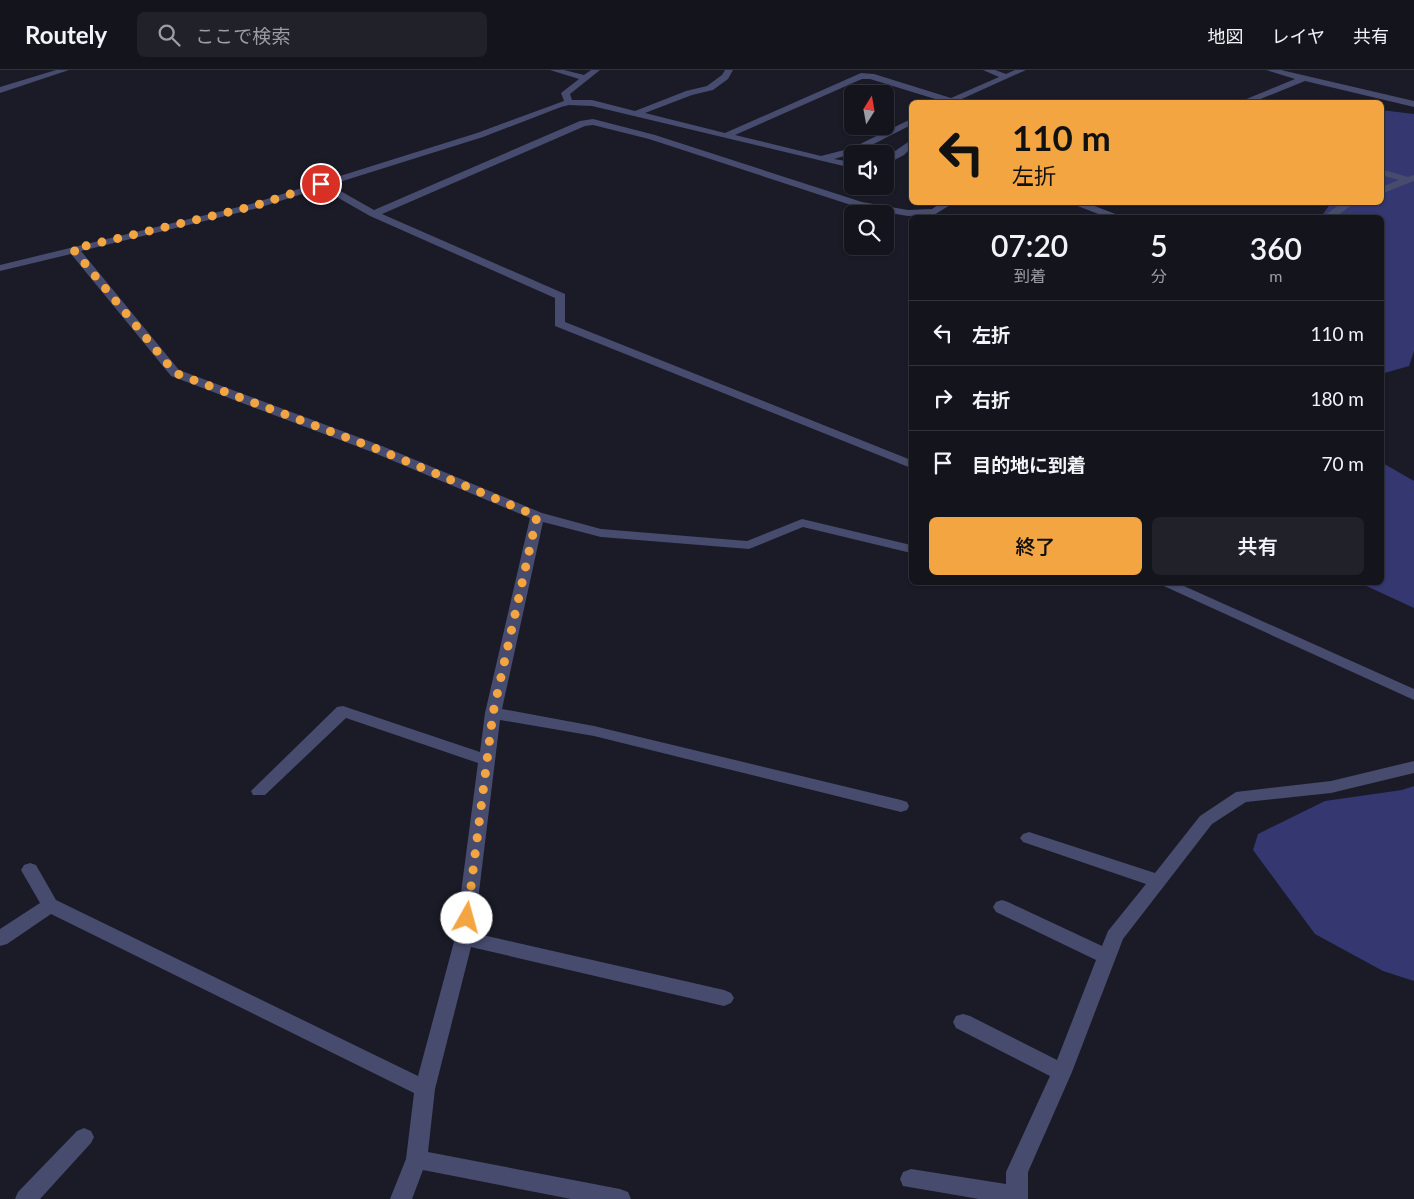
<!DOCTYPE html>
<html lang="ja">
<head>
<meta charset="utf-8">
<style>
  body { margin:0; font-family:Lato,"Noto Sans JP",sans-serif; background:#21212a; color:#f1f3f6; height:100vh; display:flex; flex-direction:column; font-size:19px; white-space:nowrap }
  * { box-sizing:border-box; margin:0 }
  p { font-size:16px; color:#9d9ea4 }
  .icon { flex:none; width:28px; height:28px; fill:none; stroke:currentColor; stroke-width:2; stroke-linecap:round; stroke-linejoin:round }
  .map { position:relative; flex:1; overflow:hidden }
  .panel { position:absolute; left:909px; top:145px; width:475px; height:370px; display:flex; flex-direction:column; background:#14141d; border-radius:8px; box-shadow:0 1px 4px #0004,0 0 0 1px #33333b }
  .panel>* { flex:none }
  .banner { position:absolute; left:909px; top:30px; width:475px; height:105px; border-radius:8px; box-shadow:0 1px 4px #0004,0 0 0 1px #33333b; background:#f2a541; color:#111; overflow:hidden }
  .needle { width:32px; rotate:11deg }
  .controls { position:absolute; left:844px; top:15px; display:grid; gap:10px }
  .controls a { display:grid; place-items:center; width:50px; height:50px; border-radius:8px; background:#14141d; box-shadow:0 1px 4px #0004,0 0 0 1px #33333b; font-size:25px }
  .pin { position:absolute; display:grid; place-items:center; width:42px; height:42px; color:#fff; margin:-21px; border:2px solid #fff; border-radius:50%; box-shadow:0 1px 5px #0007 }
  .me { position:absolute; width:55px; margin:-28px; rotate:7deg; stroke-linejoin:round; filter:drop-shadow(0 0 4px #0008) }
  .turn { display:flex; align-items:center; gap:18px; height:105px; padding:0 20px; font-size:22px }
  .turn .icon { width:65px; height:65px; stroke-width:2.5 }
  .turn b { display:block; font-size:35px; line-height:42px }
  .eta { display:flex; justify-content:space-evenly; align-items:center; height:85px; text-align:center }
  .eta b { font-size:30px; font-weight:600; line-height:35px }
  .primary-button { display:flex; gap:10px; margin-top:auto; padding:10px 20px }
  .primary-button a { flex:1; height:58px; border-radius:8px; background:#f2a541; color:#111; font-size:20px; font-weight:600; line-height:58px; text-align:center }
  .primary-button a+a { background:#21212a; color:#f1f3f6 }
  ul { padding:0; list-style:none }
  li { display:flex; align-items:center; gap:15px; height:65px; padding:0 20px; border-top:1px solid #33333b }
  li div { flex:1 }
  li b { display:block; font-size:19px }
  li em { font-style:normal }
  header { display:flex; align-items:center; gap:30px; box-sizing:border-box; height:70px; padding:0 25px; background:#14141d; border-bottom:1px solid #33333b }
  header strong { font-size:24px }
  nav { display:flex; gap:28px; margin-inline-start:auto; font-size:18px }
  .search { width:350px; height:45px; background:#21212a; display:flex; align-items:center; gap:12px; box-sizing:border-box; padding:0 18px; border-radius:8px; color:#9d9ea4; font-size:19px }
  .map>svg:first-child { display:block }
  .green { fill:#353770 }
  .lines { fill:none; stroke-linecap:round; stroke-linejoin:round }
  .minor { fill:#474b6d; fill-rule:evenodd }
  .route { stroke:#f2a541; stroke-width:9; stroke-dasharray:0 16.2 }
</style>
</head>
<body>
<header>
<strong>Routely</strong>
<div class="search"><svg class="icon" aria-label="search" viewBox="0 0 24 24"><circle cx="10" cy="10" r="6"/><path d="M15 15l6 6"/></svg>ここで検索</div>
<nav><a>地図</a><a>レイヤ</a><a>共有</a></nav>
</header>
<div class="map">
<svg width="1414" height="1129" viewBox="0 0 1414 1129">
  <rect width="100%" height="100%" fill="#1a1b27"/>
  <g class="green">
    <polygon points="1381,40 1414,44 1414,281 1409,296 1381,304 1381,148 1320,148 1331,133 1381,132"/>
    <polygon points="1381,392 1414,411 1414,538 1360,513 1381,512"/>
    <polygon points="1414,716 1414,911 1383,901 1315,864 1253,780 1258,764 1325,731 1402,720"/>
  </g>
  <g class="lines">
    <g class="minor">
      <polygon points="56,0 69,0 0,23 0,17"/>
      <polygon points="550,0 564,0 584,5 591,0 600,0 570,24 572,30 592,30 635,41 686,21 707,16 722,5 725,0 733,0 728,9 713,20 692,25 645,43 725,63 861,3 874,4 951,28 999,7 983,0 995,0 1006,4 1015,0 1026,0 955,32 945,32 870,9 862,9 735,65 821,86 852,78 911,49 911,55 858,82 834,89 852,92 852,98 592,36 569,35 561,37 483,67 330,115 374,140 580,51 593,49 655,65 862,132 908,140 932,139 942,132 955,132 934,145 908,146 860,138 649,69 593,55 585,56 382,144 565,224 565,252 911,390 911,398 555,256 555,228 370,146 321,118 258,138 81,181 179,300 382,376 542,443 601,459 747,471 802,449 911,475 911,483 803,457 749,479 601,467 543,452 502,639 594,656 901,730 907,732 909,736 907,740 901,742 594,666 500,650 474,863 724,920 731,923 734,928 731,933 724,936 471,877 435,1019 428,1082 620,1119 628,1122 631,1129 571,1129 423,1100 412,1129 390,1129 406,1089 414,1023 51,844 7,874 0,876 0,859 40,833 21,800 24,795 30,793 36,795 56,830 418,1006 455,868 478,693 346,648 265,725 253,725 251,721 337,637 343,636 480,682 485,643 530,448 372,382 171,306 71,184 0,201 0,195 251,134 477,63 564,31 561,23 579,9"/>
      <polygon points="1266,0 1281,0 1414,31 1414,37 1305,11 1253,32 1243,32 1244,30 1295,9"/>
      <polygon points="911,70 911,78 904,85 885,95 885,88"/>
      <polygon points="1381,99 1408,107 1414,105 1414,111 1381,124 1381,117 1399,110 1381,105"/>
      <polygon points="1067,132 1084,132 1126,148 1109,148"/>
      <polygon points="1343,132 1356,132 1334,148 1321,148"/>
      <polygon points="1155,512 1175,512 1414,619 1414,630"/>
      <polygon points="1414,691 1414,703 1331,723 1246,732 1212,754 1123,869 1072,1002 1028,1102 1028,1129 979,1129 903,1116 900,1109 903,1102 911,1099 1006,1114 1006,1102 1050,1006 956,958 953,952 956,946 963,944 970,946 1057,990 1096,890 996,842 993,837 996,832 1002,830 1008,832 1102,876 1108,861 1146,814 1023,772 1020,768 1023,764 1029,762 1155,803 1200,746 1236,722 1331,711"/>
      <polygon points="84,1058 91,1061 94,1067 91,1073 40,1129 15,1129 18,1122 77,1061"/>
    </g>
  </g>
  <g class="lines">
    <polyline class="route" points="321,114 254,136 73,179 175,303 377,379 537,446 493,643 467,848"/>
  </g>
</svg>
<div class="controls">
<a><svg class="needle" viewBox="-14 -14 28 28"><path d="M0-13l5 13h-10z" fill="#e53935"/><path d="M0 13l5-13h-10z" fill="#9d9ea4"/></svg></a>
<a><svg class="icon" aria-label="sound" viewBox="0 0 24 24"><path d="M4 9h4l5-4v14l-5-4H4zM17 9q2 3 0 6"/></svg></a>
<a><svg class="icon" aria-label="search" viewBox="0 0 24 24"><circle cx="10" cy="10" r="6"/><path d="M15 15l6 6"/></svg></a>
</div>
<div class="pin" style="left:321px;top:114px;background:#d93025"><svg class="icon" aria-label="arrive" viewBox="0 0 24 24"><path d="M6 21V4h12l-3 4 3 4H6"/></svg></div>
<svg class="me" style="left:467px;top:848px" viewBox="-20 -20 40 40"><circle r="19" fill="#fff"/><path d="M0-13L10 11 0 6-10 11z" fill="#f2a541"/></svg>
<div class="banner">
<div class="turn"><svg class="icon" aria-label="left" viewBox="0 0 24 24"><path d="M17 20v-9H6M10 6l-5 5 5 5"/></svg><div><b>110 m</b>左折</div></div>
</div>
<section class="panel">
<div class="eta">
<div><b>07:20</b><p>到着</p></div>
<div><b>5</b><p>分</p></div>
<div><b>360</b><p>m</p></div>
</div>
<ul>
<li><svg class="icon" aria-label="left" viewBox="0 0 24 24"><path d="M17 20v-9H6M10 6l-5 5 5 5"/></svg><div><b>左折</b></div><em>110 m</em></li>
<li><svg class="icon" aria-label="right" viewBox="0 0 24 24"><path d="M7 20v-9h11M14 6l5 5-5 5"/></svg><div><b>右折</b></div><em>180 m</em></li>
<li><svg class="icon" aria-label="arrive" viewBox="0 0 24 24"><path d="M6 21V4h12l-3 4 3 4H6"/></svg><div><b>目的地に到着</b></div><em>70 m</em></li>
</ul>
<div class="primary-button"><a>終了</a><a>共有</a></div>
</section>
</div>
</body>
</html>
